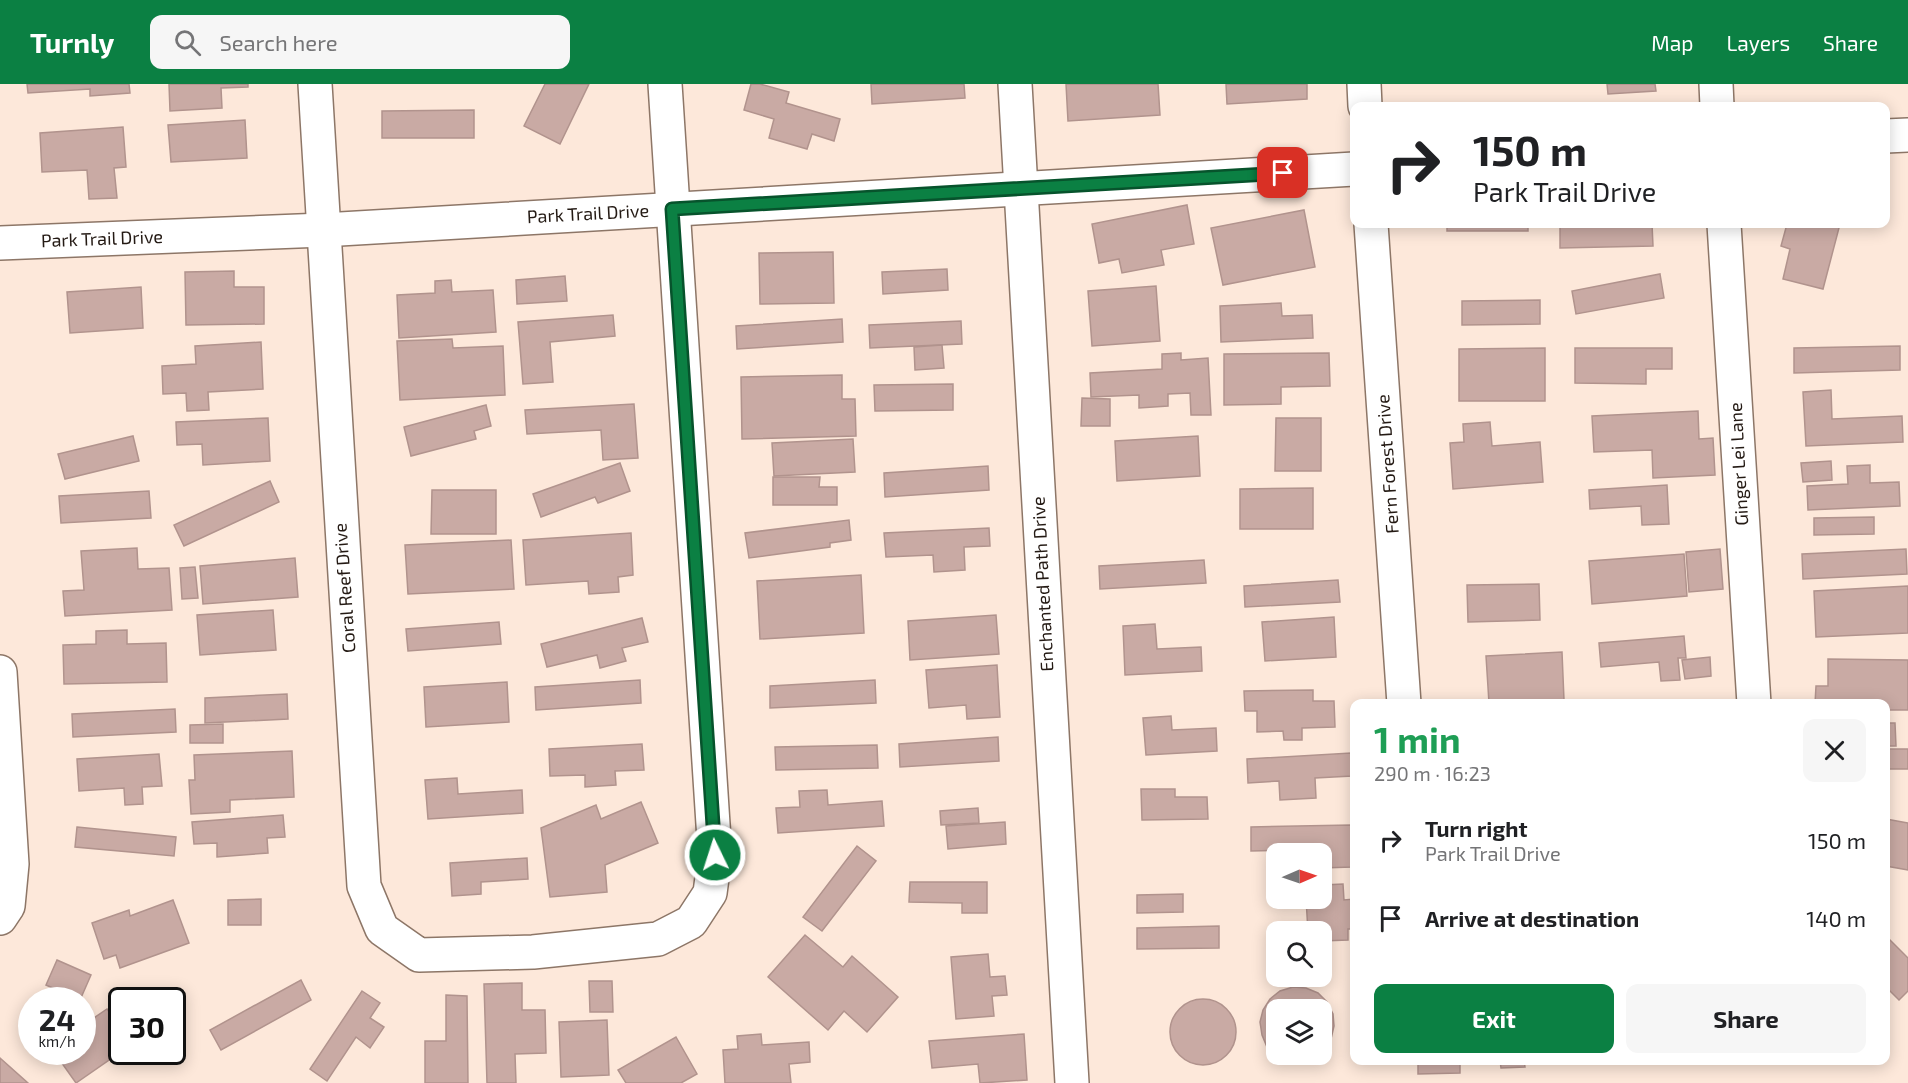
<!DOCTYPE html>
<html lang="en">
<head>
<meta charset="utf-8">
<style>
  body { margin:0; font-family:"Exo 2",sans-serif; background:#f6f6f6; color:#202124; height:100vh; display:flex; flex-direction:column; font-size:22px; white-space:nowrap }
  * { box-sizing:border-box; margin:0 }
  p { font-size:20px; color:#757577 }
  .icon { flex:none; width:33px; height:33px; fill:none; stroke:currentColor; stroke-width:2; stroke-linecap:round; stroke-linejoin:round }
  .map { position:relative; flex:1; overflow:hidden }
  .details { position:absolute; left:1350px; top:615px; width:540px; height:366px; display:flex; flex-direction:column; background:#fff; border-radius:12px; box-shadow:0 3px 15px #0003 }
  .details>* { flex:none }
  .guide { position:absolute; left:1350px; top:18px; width:540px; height:126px; border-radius:12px; box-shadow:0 3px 15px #0003; background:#fff; color:#202124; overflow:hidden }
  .needle { width:39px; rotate:88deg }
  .buttons { position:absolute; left:1266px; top:759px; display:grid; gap:12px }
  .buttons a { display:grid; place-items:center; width:66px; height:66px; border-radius:12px; background:#fff; box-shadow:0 3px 15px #0003; font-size:30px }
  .speed { position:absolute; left:18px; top:903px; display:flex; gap:12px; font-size:30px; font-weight:700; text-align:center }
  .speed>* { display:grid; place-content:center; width:78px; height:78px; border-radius:50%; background:#fff; box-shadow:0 3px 15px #0003; line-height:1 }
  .speed small { font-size:15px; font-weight:400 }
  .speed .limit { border:3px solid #111; border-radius:9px; background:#fff; color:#111 }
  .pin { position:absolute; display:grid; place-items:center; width:51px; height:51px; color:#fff; margin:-26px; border-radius:12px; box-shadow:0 3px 9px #0006 }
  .me { position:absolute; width:66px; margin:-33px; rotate:356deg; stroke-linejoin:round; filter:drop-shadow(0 0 4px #0008) }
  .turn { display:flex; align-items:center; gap:21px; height:126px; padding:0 24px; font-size:27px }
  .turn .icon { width:78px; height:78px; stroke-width:2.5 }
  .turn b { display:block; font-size:42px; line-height:51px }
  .round { display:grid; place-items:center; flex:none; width:63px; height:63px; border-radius:12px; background:#f6f6f6 }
  .summary { display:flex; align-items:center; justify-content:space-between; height:102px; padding:0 24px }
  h1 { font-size:36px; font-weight:700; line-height:45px; color:#1e9e55 }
  .button { display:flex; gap:12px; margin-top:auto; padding:12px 24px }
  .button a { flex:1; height:69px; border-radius:12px; background:#0b8043; color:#fff; font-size:24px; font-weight:700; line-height:69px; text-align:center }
  .button a+a { background:#f6f6f6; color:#202124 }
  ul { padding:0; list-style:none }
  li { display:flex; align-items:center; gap:18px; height:78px; padding:0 24px }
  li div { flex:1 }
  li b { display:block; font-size:22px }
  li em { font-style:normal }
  header { display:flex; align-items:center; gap:36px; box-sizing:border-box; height:84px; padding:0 30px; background:#0b8043; color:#fff }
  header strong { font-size:28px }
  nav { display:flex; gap:33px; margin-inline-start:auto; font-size:21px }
  .search { width:420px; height:54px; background:#f6f6f6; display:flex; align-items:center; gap:15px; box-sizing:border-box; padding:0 21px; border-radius:12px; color:#757577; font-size:22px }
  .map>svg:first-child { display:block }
  .building { fill:#c9aaa4; stroke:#b1938d; stroke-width:1.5 }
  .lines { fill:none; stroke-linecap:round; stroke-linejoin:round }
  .minor-casing { stroke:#8d7667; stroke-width:36 }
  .minor { stroke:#fff; stroke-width:33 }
  .route-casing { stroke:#07532c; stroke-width:15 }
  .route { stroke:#0b8043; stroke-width:10 }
  .labels { text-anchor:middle; stroke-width:4.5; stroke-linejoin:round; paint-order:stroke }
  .street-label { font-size:18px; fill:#241a14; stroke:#fff }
</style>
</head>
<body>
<header>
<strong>Turnly</strong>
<div class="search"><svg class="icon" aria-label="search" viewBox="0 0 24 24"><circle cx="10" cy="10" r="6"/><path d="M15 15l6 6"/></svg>Search here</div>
<nav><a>Map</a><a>Layers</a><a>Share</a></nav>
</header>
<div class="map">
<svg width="1908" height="999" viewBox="0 0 1908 999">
  <rect width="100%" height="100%" fill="#fde8da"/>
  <g class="building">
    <polygon points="27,0 129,0 130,9 90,12 90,5 28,9"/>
    <polygon points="169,0 248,0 248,3 221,4 222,24 170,27"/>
    <polygon points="545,0 589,0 560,60 524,42"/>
    <polygon points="751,0 760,0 789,8 786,19 840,35 834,57 812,50 807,65 769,54 774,35 744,26"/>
    <polygon points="871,0 964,0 965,14 872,20"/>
    <polygon points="1066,0 1158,0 1160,31 1068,37"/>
    <polygon points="1226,0 1307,0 1307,15 1227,20"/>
    <polygon points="1607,0 1655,0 1656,7 1608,10"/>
    <polygon points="474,26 474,54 382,54 382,27"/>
    <polygon points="245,36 247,74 171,78 168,41"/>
    <polygon points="123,43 126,83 114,84 117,114 89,115 87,86 42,88 40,49"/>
    <polygon points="1187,121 1194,160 1161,166 1164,181 1122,189 1119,175 1099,179 1092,140"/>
    <polygon points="1304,126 1315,183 1223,201 1211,144"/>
    <rect x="1447" y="140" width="81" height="7"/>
    <polygon points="1560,140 1652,140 1653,162 1560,164"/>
    <polygon points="1787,140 1840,140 1823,205 1783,195 1790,165 1781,162"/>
    <polygon points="833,168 834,219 760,220 759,169"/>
    <polygon points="947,185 948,206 883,210 882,188"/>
    <polygon points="234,187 234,203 264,203 264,240 186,241 185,188"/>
    <polygon points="1660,190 1664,214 1576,230 1572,207"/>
    <polygon points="565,192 567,217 517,220 516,196"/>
    <polygon points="451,196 452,208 493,206 496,248 399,254 397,211 435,209 435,197"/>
    <polygon points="1156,202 1160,257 1092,262 1088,207"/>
    <polygon points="141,203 143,244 70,249 67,208"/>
    <polygon points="1540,216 1540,240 1462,241 1462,217"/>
    <polygon points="1281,219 1282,232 1312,231 1313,254 1221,258 1220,222"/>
    <polygon points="613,231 615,252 550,258 553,298 523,300 518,238"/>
    <polygon points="842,235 843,258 737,265 736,242"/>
    <polygon points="961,237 962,260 870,264 869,241"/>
    <polygon points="452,255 453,264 503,262 505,311 400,316 397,257"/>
    <polygon points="261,258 263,305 208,308 209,326 187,327 186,309 163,310 162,282 196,280 195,262"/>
    <polygon points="942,261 944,284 915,286 914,263"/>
    <polygon points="1900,262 1900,286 1794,289 1794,264"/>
    <polygon points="1545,264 1545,317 1459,317 1459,265"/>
    <polygon points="1575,264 1672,264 1672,285 1646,285 1646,300 1575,299"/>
    <polygon points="1181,269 1181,276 1208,274 1211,331 1191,331 1190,309 1168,310 1168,322 1139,324 1139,311 1091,313 1090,289 1162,285 1162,270"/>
    <polygon points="1329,269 1330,302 1281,303 1281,320 1224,321 1224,270"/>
    <polygon points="842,291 842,315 855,315 856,352 742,355 741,293"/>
    <polygon points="953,300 953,326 875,327 874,301"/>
    <polygon points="1831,306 1832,335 1902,332 1903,358 1806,362 1803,308"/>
    <polygon points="1082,314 1110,315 1110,342 1081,342"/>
    <polygon points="634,320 638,374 603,376 601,346 527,350 525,326"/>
    <polygon points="486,321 491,342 474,347 476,355 411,372 404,343"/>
    <polygon points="1698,327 1699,355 1713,354 1715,391 1653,394 1652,366 1594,368 1592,332"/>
    <polygon points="268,334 270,377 203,381 202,360 177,361 176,338"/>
    <polygon points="1276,334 1321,334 1321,387 1275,387"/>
    <polygon points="1490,338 1492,362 1540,358 1543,398 1453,405 1450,359 1464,358 1463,340"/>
    <polygon points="133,352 139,377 65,395 58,370"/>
    <polygon points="1198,352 1200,392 1117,397 1115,357"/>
    <polygon points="853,355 855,388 774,392 772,359"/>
    <polygon points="1831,377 1832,396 1803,398 1801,379"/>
    <polygon points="620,379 630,407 598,419 595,413 541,433 533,410"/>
    <polygon points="1870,381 1870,399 1899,398 1900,422 1808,426 1807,402 1848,400 1847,382"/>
    <polygon points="988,382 989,406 885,413 884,389"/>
    <polygon points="773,393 820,393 819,403 837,403 837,421 773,421"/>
    <polygon points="270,397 279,418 184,462 174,441"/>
    <polygon points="1667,401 1669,440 1642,441 1641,422 1590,425 1589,406"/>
    <polygon points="1313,404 1313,445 1240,445 1240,405"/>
    <polygon points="432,406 496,406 496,450 431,450"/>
    <polygon points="149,407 151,434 61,439 59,412"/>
    <polygon points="1874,433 1874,450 1814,451 1814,434"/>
    <polygon points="849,436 851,456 830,459 830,463 749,474 745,449"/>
    <polygon points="989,444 990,462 964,463 965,486 934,488 933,471 886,473 884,449"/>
    <polygon points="631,449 633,491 618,493 619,508 589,510 588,497 526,501 523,456"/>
    <polygon points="511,456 514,505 408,510 405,461"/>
    <polygon points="137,464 138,485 169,484 172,526 65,532 63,507 84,506 81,467"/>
    <polygon points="1720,465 1723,505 1689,508 1686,468"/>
    <polygon points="1906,465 1907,490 1803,495 1802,470"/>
    <polygon points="1684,470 1687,512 1592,520 1589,477"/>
    <polygon points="295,474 298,513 203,520 200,482"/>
    <polygon points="1204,476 1206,499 1100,505 1099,482"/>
    <polygon points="195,483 198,514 182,515 180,484"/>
    <polygon points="861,491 864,549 760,555 757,497"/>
    <polygon points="1338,496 1340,518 1245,523 1244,502"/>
    <polygon points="1539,500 1540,536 1468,538 1467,501"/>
    <polygon points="1908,502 1908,549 1816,553 1814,507"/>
    <polygon points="273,526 276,566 200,571 197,531"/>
    <polygon points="996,531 999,570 910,576 908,537"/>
    <polygon points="1334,533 1336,573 1265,577 1262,538"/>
    <polygon points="642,534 648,558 622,564 626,577 600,584 597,571 547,583 541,560"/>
    <polygon points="499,538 501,560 408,567 406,545"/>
    <polygon points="1155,540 1157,565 1201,563 1202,587 1125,591 1123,542"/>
    <polygon points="127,546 127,560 166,559 167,598 64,600 63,561 96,560 96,547"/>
    <polygon points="1684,552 1686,574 1678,574 1680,596 1661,597 1659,578 1601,583 1599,559"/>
    <polygon points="1562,568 1564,616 1489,619 1486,572"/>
    <polygon points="1710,573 1711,592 1685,595 1682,576"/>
    <polygon points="1828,575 1908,576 1908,626 1886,626 1886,620 1815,620 1816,602 1828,602"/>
    <polygon points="997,581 1000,633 967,635 966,621 929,624 926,586"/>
    <polygon points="640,596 641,619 536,626 535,603"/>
    <polygon points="875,596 876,619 770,624 770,602"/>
    <polygon points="507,598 509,638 426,643 424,603"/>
    <polygon points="1313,606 1313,617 1334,617 1335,643 1302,644 1302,656 1284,656 1283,647 1257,648 1257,627 1245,627 1244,607"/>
    <polygon points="287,610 288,635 205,639 205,614"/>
    <polygon points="175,625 176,648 73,653 72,630"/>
    <polygon points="1171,632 1172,646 1216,644 1217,667 1146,671 1143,634"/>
    <polygon points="1886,639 1895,639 1896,662 1886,662"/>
    <polygon points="223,640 223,659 190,659 190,641"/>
    <polygon points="998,653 999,677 900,683 899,660"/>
    <polygon points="642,660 644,686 615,687 616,701 585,703 585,691 550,692 549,665"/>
    <polygon points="877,661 878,684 776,686 775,663"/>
    <rect x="1886" y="665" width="22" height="20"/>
    <polygon points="292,667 294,713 230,716 230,728 191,730 189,696 195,696 194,671"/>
    <polygon points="1351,669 1352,692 1315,694 1316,714 1280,716 1279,697 1248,699 1247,675"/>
    <polygon points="159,670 162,702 142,703 143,720 125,721 124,704 79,707 77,675"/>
    <polygon points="457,694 458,710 522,706 523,729 428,735 425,696"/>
    <polygon points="1141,705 1175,705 1175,713 1207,713 1208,735 1142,736"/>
    <polygon points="827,706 828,721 882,717 884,742 778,749 776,724 800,723 799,707"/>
    <polygon points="641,718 658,759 605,781 607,808 550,813 541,744 596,721 601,735"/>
    <polygon points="978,724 979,739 941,741 940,727"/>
    <polygon points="283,731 285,753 267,754 268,769 217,773 217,759 194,760 192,738"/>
    <polygon points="1886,735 1908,739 1908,786 1886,782"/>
    <polygon points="1005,738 1006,760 948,765 946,742"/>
    <polygon points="1351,741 1352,783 1322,784 1322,770 1290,770 1290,766 1251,767 1251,743"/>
    <polygon points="77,743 176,753 174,772 75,763"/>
    <polygon points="857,762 876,777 822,847 803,833"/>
    <polygon points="527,774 528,795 481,798 481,810 452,812 450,779"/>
    <polygon points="910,798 987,798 987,829 962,829 962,819 909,818"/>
    <polygon points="1343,800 1344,816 1354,815 1354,845 1348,845 1348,856 1322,857 1322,848 1308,848 1306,814 1322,814 1322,801"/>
    <polygon points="1183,810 1183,828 1137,829 1137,811"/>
    <polygon points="261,815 261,841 228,841 228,816"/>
    <polygon points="173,816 189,859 120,884 116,871 104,875 92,839 129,826 130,832"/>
    <polygon points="1219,842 1219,864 1137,865 1137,844"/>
    <polygon points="805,851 843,883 852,872 898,913 867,948 844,927 828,946 768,893"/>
    <polygon points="1886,852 1908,874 1908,907 1899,916 1886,903"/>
    <polygon points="988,870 990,893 1005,892 1007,911 992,912 994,932 956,935 951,873"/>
    <polygon points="57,876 91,891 80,916 46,901"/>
    <polygon points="301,896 311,916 221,966 210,946"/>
    <polygon points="589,897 612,897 613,928 590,928"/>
    <polygon points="522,899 522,926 545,926 546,969 515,970 516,999 487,999 484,900"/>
    <polygon points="1293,903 1306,904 1318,909 1327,918 1333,930 1334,942 1331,955 1322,968 1322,926 1276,926 1276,970 1318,970 1302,978 1289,977 1277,972 1267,963 1262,951 1260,938 1263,926 1270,915 1280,907"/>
    <polygon points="362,907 380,919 370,934 384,943 370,964 356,953 327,997 310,985"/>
    <polygon points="446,911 467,912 468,999 425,999 425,957 446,957"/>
    <circle cx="1203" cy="948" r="33"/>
    <polygon points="107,925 122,946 122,967 76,999 54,968 82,968 82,942"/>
    <polygon points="607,936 609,991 561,993 559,938"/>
    <polygon points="761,950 762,961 809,958 810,978 789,980 791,999 725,999 723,966 738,965 737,952"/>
    <polygon points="1024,950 1027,996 980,999 978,980 932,984 929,957"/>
    <polygon points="676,953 697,990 681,999 626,999 618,986"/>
    <polygon points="0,974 28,999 0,999"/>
    <polygon points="1418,976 1460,976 1460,989 1418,990"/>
    <polygon points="1500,976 1524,976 1525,983 1501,984"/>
  </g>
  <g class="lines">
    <g class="minor-casing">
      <g id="minor">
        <polyline points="315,0 364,802 382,845 419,871 533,868 658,855 691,838 710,809 715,771 665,0"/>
        <polyline points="1015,0 1072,999"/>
        <polyline points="1364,0 1365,22"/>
        <polyline points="1716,0 1717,22"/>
        <polyline points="1886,52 1908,51"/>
        <polyline points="1371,140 1404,620"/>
        <polyline points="1724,140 1754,620"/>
        <polyline points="0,159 323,146 1354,85"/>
        <polyline points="0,588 12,780 8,822 0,834"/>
      </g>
    </g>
    <use href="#minor" class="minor"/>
  </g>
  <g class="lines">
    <g class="route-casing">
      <polyline id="route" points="715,771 672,125 1283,89"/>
    </g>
    <use href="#route" class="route"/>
  </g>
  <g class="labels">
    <g class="street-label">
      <text transform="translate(588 130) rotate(-3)" y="6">Park Trail Drive</text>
      <text transform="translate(102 155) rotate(-2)" y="6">Park Trail Drive</text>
      <text transform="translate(1388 380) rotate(-94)" y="6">Fern Forest Drive</text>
      <text transform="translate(1739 380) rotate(-93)" y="6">Ginger Lei Lane</text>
      <text transform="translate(1043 500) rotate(-93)" y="6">Enchanted Path Drive</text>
      <text transform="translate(345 504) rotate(-94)" y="6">Coral Reef Drive</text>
    </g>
  </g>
</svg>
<div class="buttons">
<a><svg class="needle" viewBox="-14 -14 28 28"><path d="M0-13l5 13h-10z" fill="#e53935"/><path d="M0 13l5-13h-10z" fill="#757577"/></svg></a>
<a><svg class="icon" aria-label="search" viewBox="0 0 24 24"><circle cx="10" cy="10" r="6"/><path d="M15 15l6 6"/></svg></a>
<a><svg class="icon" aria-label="layers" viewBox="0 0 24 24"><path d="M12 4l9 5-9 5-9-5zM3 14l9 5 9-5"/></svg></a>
</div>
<div class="speed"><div>24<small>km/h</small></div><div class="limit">30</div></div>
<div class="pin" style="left:1283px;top:89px;background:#d93025"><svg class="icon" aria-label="arrive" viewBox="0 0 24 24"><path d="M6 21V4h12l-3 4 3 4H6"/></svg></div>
<svg class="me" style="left:715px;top:771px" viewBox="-20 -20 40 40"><circle r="17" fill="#0b8043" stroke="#fff" stroke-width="3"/><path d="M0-11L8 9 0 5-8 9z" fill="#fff"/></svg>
<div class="guide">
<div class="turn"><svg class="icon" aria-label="right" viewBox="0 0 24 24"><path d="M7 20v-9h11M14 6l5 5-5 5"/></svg><div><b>150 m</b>Park Trail Drive</div></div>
</div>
<section class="details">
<div class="summary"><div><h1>1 min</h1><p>290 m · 16:23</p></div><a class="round"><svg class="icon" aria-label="close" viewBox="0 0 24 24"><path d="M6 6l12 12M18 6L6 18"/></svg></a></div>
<ul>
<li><svg class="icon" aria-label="right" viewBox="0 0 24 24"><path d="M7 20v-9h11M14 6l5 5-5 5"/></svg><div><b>Turn right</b><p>Park Trail Drive</p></div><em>150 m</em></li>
<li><svg class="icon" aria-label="arrive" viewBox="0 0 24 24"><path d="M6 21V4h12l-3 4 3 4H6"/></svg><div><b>Arrive at destination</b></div><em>140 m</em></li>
</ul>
<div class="button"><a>Exit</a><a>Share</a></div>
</section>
</div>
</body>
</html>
